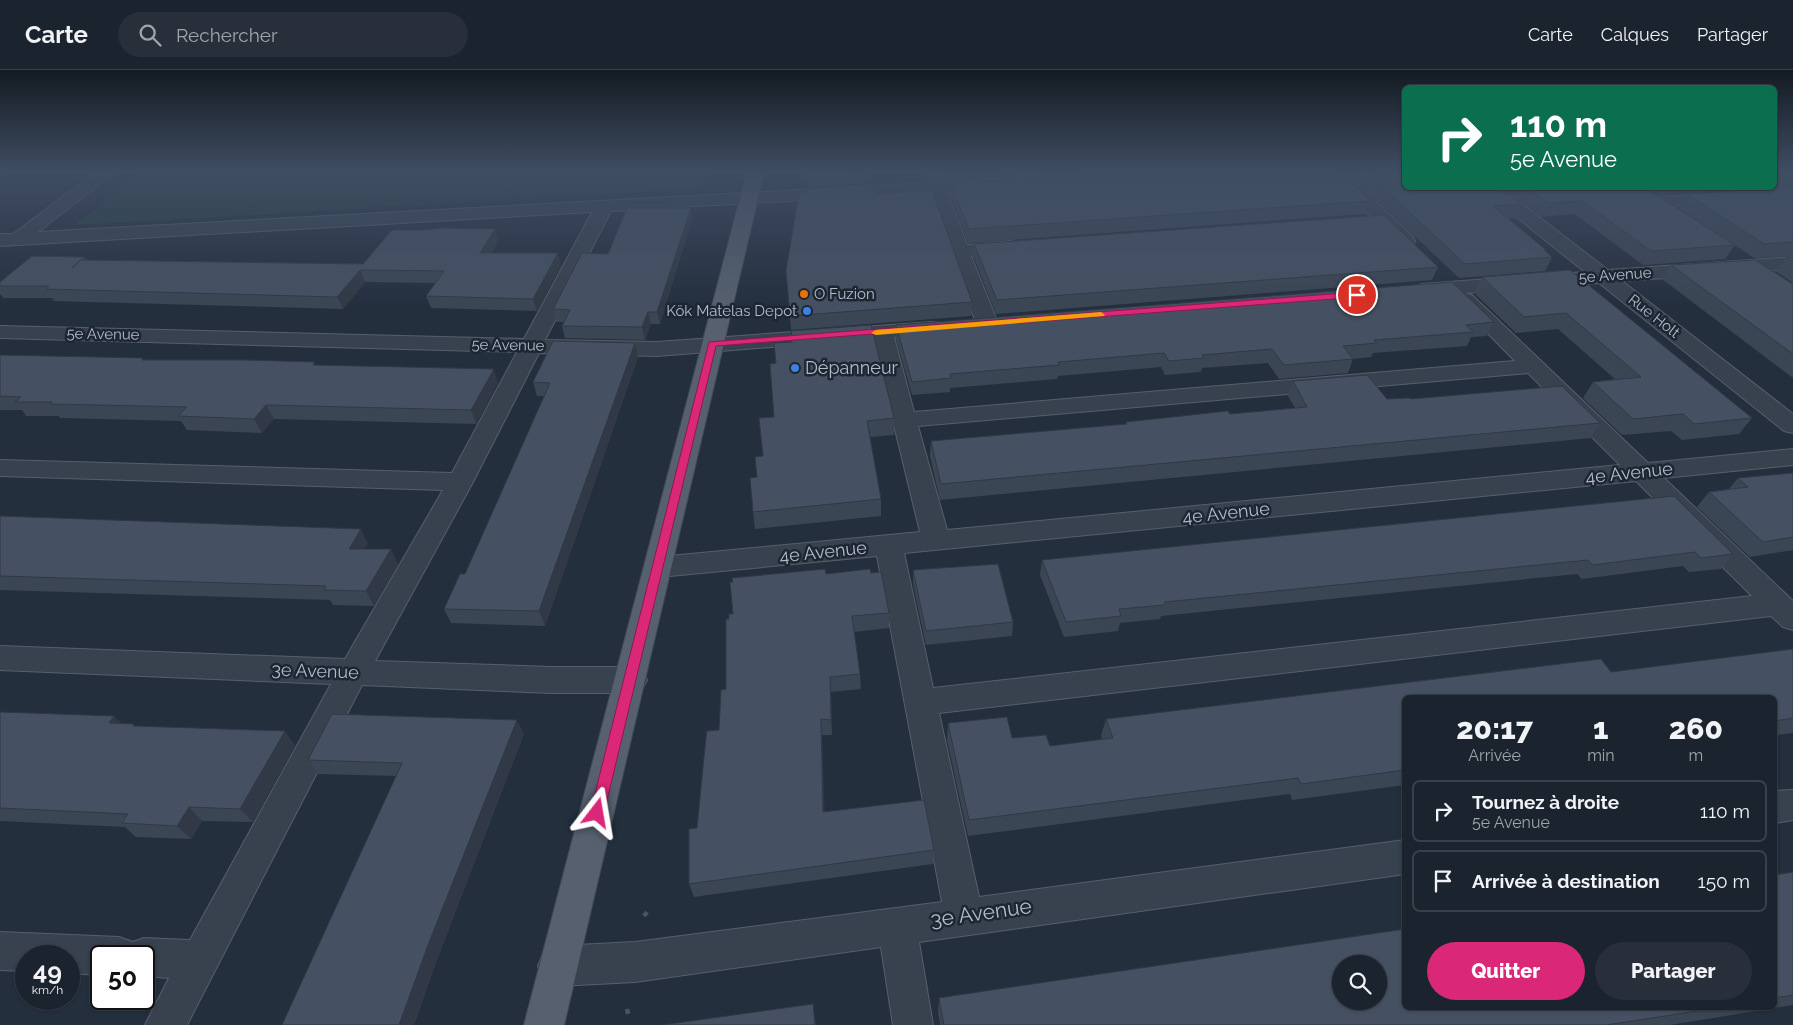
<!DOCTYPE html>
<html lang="fr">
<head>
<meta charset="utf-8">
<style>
  body { margin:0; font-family:Raleway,sans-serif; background:#282f3a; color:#f1f3f6; height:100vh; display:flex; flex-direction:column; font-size:19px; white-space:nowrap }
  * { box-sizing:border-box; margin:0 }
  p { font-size:16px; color:#a0a4aa }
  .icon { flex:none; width:28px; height:28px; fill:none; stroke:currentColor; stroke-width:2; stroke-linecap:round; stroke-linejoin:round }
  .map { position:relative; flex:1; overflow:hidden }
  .sheet { position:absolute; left:1402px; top:625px; width:375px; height:315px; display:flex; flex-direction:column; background:#1b232e; border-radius:8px; box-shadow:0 1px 4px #0004,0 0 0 1px #39404a }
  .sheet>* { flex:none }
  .banner { position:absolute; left:1402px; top:15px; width:375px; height:105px; border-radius:8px; box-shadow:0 1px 4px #0004,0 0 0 1px #39404a; background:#0b6e4f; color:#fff; overflow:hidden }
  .controls { position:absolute; left:1332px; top:885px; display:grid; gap:10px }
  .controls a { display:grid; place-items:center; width:55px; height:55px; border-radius:50%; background:#1b232e; box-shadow:0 1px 4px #0004,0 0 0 1px #39404a; font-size:25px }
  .speed { position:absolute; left:15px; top:875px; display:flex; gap:10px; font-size:25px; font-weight:700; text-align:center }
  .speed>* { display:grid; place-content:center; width:65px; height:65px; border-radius:50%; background:#1b232e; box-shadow:0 1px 4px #0004,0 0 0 1px #39404a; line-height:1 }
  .speed small { font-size:12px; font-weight:400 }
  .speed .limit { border:2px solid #111; border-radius:8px; background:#fff; color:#111 }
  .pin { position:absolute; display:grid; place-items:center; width:42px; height:42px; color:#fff; margin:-21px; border:2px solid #fff; border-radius:50%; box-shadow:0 1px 5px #0007 }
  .me { position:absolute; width:55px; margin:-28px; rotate:14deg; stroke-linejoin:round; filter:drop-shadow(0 0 4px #0008) }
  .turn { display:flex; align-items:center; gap:18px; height:105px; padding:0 25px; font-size:22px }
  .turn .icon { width:65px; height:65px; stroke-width:2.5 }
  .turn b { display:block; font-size:35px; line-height:42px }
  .eta { display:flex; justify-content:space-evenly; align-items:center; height:85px; text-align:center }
  .eta b { font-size:30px; font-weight:800; line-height:35px }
  .action { display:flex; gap:10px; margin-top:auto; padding:10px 25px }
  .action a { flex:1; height:58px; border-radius:30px; background:#db2777; color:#fff; font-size:20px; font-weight:800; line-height:58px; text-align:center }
  .action a+a { background:#282f3a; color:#f1f3f6 }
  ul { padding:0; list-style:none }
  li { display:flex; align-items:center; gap:15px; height:62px; margin:0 10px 8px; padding:0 15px; border:2px solid #39404a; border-radius:8px }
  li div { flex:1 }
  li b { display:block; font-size:19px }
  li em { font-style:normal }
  header { display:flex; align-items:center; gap:30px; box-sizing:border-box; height:70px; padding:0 25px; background:#1b232e; border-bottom:1px solid #39404a }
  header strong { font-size:24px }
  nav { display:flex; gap:28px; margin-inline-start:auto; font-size:18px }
  .search { width:350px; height:45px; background:#282f3a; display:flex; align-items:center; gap:12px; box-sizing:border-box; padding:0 18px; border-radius:28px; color:#a0a4aa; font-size:19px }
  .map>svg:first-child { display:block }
  .green { fill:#263c3f }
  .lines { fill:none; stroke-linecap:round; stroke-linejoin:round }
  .minor-casing { stroke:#565f6c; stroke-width:2 }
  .major-casing { stroke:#414a57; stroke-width:2 }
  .path { stroke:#44595c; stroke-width:4.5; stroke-dasharray:5 5; stroke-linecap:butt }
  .minor { fill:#38414e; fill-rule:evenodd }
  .major { fill:#56606e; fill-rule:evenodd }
  .wall { fill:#3b4654 }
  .shaded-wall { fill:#303945 }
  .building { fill:#455162; stroke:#303945; fill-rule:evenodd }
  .route { fill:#db2777; stroke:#8e194d }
  .slow { fill:#f59e0b }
  .food-dot { fill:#e8710a; stroke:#1d2633; stroke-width:2 }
  .shop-dot { fill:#3f7fe0; stroke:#1d2633; stroke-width:2 }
  .labels { text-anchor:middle; stroke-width:5; stroke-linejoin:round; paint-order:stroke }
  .far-street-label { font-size:15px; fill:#b4bcc9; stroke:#1d2633 }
  .far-poi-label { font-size:15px; fill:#b4bcc9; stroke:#1d2633; text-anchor:start }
  .poi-label { font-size:18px; fill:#b4bcc9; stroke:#1d2633; text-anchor:start }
  .street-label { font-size:18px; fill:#b4bcc9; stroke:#1d2633 }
  .near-street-label { font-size:21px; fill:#b4bcc9; stroke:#1d2633 }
</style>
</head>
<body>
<header>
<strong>Carte</strong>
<div class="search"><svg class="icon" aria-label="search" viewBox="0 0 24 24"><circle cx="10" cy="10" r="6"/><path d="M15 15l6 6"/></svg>Rechercher</div>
<nav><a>Carte</a><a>Calques</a><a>Partager</a></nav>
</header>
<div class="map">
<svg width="1793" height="955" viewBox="0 0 1793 955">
  <rect width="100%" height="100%" fill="#242f3e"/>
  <polygon class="green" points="143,102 707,102 699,119 78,155 78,152"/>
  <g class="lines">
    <g class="minor-casing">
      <g id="minor">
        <path d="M 96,102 L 115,102 L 38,162 L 926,113 L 922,102 L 939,102 L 943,112 L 993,111 L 996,115 L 993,119 L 987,120 L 947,122 L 967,175 L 1011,171 L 1018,173 L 1021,177 L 1018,181 L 971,186 L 998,253 L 995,258 L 987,259 L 979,258 L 976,253 L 929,123 L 611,141 L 545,270 L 657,272 L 932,252 L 940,253 L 943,258 L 940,263 L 894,267 L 914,342 L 1515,291 L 1458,233 L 1455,229 L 1458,225 L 1464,223 L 1422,226 L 1415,224 L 1412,220 L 1415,216 L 1422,214 L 1585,202 L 1485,122 L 1483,118 L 1501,118 L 1608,200 L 1793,187 L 1793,199 L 1622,211 L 1793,344 L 1793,363 L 1784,361 L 1599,213 L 1465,223 L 1472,225 L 1648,393 L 1793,379 L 1793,395 L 1664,408 L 1793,531 L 1793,560 L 1783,557 L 1771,546 L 939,643 L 979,827 L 1405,770 L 1405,804 L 919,872 L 933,955 L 893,955 L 881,877 L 635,912 L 558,916 L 544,910 L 538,896 L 544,882 L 558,876 L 635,872 L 942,832 L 877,486 L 659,507 L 649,504 L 645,497 L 649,490 L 659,487 L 920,462 L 873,269 L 657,286 L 539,283 L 473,412 L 375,591 L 552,597 L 631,597 L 642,601 L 647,610 L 642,619 L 631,623 L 552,623 L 362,615 L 187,955 L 145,955 L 169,908 L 144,906 L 144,886 L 101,886 L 101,905 L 69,903 L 69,886 L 26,886 L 26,901 L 0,900 L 0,862 L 119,867 L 133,872 L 144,868 L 190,870 L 331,614 L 0,600 L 0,576 L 345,589 L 443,420 L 0,406 L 0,390 L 452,403 L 517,282 L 0,268 L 0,256 L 524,269 L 592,142 L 0,176 L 0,164 L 13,164 ZM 1528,303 L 1620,395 L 947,460 L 918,356 ZM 1636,411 L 1752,526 L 933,618 L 904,483 Z"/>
        <polygon points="1327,102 1345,102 1413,167 1415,171 1413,175 1399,175"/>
        <polygon points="1793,118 1793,128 1656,137 1650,136 1647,132 1650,128 1656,127"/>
        <polygon points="1793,720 1793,750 1775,753 1775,721"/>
      </g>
    </g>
    <g class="major-casing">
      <polygon id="major" points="747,102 764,102 564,955 524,955"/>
    </g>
    <g class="path">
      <polyline points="644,846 650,838"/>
      <polyline points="627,939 629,948"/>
    </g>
    <use href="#minor" class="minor"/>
    <use href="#major" class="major"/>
  </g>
  <g class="wall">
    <polygon points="806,102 870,102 870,113 808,117"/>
    <polygon points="941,102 1063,102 943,109"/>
    <polygon points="1347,102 1405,102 1521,134 1515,148 1509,149 1546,180 1545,181 1552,187 1545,201 1459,208"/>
    <polygon points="1775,102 1793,102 1793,117 1659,124 1647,118 1775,118"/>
    <polygon points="949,109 1370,131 1365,144 968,173 949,123"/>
    <polygon points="1793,117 1793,186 1754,188 1679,138 1687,124"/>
    <polygon points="1503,118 1646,118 1735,175 1725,189 1643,195 1575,144 1541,147"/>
    <polygon points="876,124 972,232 971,246 791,260 786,200"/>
    <polygon points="691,138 692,149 660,254 651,254 645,270 565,268 562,256 564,252 556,252 553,239 608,184"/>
    <polygon points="499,170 491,183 561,195 537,241 431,238 426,226 436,213 365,212 343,239 54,231 52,228 3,228 0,224 0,212 84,187 86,190 363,194"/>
    <polygon points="974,174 1438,197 1432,210 996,244 974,188"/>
    <polygon points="1787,187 1793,187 1793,213 1777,202"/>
    <polygon points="1671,195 1793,214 1793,308 1662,209"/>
    <polygon points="1570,200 1752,348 1739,364 1682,370 1671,361 1622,365 1583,328 1593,312 1615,309 1558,259 1516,263 1474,223 1482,207"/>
    <polygon points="1494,252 1487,266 1471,267 1467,276 1373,283 1371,287 1353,289 1348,303 1279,309 1268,293 1202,298 1201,302 1165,305 1161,297 1058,306 1057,309 950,318 950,322 912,325 896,269 896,255"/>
    <polygon points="0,285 317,295 498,313 476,354 274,349 262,363 187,360 181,351 60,348 59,346 26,346 22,340 0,340"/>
    <polygon points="638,287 545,556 451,553 444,539 465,504 544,326 537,326 533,312"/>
    <polygon points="1293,311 1387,329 1411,329 1600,353 1591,368 940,430 930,386 931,371 1126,354 1126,352 1230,344 1295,338 1288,326"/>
    <polygon points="774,347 894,348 894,365 870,367 881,429 881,446 755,459 753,442 757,407"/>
    <polygon points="1793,403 1793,480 1750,487 1697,437 1709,422 1729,419 1738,408"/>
    <polygon points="1674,426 1733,484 1721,499 1689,502 1683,496 1582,509 1577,504 1161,546 1160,549 1120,553 1118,561 1064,567 1040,505 1042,490"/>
    <polygon points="0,446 368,474 365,479 398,494 374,536 333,535 330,530 0,520"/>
    <polygon points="913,500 1013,552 1012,566 926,575 913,514"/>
    <polygon points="871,503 889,543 889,558 854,562 860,604 861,619 831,622 832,665 822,665 824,742 934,780 933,794 694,827 689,814 697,758 719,660 726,619 729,549 733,544 826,504"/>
    <polygon points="1793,579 1793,663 1775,665 1775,628 1405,628 1405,715 1292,730 1290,724 968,766 947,670 948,653 1012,668 1050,676 1102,669 1101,666 1106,649 1611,602"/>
    <polygon points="0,642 121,654 295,675 253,752 202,751 191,769 136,767 125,757 0,751"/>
    <polygon points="524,664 438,887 414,955 282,955 396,706 318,704 308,690"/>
    <polygon points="1793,802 1793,935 1670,955 940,955 938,942 939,928 1405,938 1775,938 1775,805"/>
  </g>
  <g class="shaded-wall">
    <polygon points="0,102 11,102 0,109"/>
    <polygon points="691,138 692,149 660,254 657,242"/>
    <polygon points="495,159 499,170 484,194 480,183"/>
    <polygon points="558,183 561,195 537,241 533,229"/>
    <polygon points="360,200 365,212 343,239 337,227"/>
    <polygon points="648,242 651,254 645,270 642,257"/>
    <polygon points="635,273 638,287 545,556 539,541"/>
    <polygon points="494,299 498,313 476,354 471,340"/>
    <polygon points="266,335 274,349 262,363 254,349"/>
    <polygon points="361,459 368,474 357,493 349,479"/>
    <polygon points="391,479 398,494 374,536 366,521"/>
    <polygon points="830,607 831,622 832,665 831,650"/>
    <polygon points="114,646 128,660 109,653"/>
    <polygon points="821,649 822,665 825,757 823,742"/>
    <polygon points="517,650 524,664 438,887 414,955 399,955 428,875"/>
    <polygon points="285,661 295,675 253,752 240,739"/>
    <polygon points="189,737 202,751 191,769 177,756"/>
    <polygon points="813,934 815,947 816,955 815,955"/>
  </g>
  <g class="building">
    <polygon points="807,102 844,102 808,104"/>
    <polygon points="1077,102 1342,102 1370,131 969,159 949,109"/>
    <polygon points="1366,102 1405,102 1405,118 1499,118 1521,134 1493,136 1546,180 1544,180 1552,187 1465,194"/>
    <polygon points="1775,102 1793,102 1793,104 1775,105"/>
    <polygon points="874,114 876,124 932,120 972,232 790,246 786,200 799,124 810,118"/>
    <polygon points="1793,117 1793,172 1764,174 1687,124"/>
    <polygon points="1527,118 1646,118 1735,175 1651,181 1582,131 1548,133"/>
    <polygon points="627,138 691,138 657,242 648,242 642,257 562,256 570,240 553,239 582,183 608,184"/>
    <polygon points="1384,145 1438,197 997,230 974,174"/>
    <polygon points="444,158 495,159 480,183 558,183 533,229 426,226 444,201 360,200 337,227 46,219 49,216 0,216 0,212 32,186 84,187 72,198 81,190 363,194 392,160 422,160"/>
    <polygon points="1787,187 1793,187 1793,192"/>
    <polygon points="1755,190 1793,214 1793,284 1671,195"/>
    <polygon points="1570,200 1752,348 1694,354 1683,344 1633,349 1593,312 1641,307 1566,243 1524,247 1482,207"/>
    <polygon points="1452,212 1494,252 1466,255 1473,262 1374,270 1377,273 1343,276 1353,289 1284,295 1272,279 1202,285 1204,288 1169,291 1164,283 1058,292 1059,295 950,304 951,308 912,312 896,255"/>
    <polygon points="871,255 894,348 867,351 881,429 753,442 750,408 757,407 755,387 763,386 759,348 774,347 770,294 776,293 774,273 792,272 791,261"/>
    <polygon points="553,271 635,273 539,541 444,539 460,504 465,504 550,313 533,312"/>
    <polygon points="0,285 143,288 142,290 245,290 315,292 313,295 494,299 471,340 266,335 254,349 178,346 187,337 50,334 52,332 15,332 21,327 0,326"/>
    <polygon points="1367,305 1387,329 1409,328 1411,329 1562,316 1600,353 941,414 931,371 1127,354 1126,352 1228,341 1230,344 1307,337 1293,311"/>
    <polygon points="1793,403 1793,467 1763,472 1709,422 1748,417 1738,408"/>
    <polygon points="1674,426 1733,484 1701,488 1695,482 1592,495 1588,490 1165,532 1164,535 1119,539 1121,546 1066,552 1042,490"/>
    <polygon points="0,446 361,459 349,479 391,479 366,521 324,520 326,516 0,506"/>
    <polygon points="998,494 1013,552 926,561 913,500"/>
    <polygon points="825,499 826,504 870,499 871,503 881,502 889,543 852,546 860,604 830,607 831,650 821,649 823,742 924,730 934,780 689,814 689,759 697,758 706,667 707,661 719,660 721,620 726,619 726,549 729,549 729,544 733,544 730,512 733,512 732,508"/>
    <polygon points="1793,579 1793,648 1775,651 1775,628 1405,628 1405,700 1301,714 1298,708 969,750 948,653 1007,647 1012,668 1046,665 1050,676 1113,668 1106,649 1601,589 1611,602"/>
    <polygon points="0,642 114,646 109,653 134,654 133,656 285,661 240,739 189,737 177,756 122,753 128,744 0,738"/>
    <polygon points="332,644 517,650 428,875 399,955 282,955 402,693 308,690"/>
    <polygon points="1793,802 1793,925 1775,928 1775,805"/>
    <path d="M 1405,859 L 1405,938 L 1717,938 L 1606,955 L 944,955 L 939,928 L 958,925 ZM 1341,894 L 1379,894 L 1379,931 L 1341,931 Z"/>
    <polygon points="813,934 815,955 662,955"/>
  </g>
  <linearGradient id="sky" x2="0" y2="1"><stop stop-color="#141a22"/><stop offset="0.43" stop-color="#3f4d63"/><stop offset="1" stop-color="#3f4d63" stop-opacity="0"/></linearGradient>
  <rect width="1793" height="236" fill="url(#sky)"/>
  <polygon class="route" points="1357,222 1360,223 1360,227 716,276 604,743 602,748 597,750 592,748 590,743 709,272"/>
  <polygon class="slow" points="1101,242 1105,245 1104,246 876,265 871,263 876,260"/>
  <circle class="food-dot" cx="804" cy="224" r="5"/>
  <g class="shop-dot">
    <circle cx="807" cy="241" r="5"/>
    <circle cx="795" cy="298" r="5"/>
  </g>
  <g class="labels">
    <g class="far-street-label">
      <text transform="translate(1615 205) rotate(-4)" y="5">5e Avenue</text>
      <text transform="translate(1654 246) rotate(38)" y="5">Rue Holt</text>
      <text transform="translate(103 264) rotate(1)" y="5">5e Avenue</text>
      <text transform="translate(508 275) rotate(1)" y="5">5e Avenue</text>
    </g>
    <g class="far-poi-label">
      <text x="814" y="229">O Fuzion</text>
      <text x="797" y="246" text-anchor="end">Kök Matelas Depot</text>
    </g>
    <g class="poi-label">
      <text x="805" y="304">Dépanneur</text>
    </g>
    <g class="street-label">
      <text transform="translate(1629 403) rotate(-6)" y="6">4e Avenue</text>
      <text transform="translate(1226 443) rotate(-6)" y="6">4e Avenue</text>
      <text transform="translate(823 482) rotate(-6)" y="6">4e Avenue</text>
      <text transform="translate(315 601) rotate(2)" y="6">3e Avenue</text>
    </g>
    <g class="near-street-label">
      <text transform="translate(981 843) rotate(-8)" y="7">3e Avenue</text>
    </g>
  </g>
</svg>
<div class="controls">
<a><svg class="icon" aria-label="search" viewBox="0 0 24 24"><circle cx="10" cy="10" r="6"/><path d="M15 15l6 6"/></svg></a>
</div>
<div class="speed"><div>49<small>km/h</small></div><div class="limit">50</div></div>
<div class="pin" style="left:1357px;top:225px;background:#d93025"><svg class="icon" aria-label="arrive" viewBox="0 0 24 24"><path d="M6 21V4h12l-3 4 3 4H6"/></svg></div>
<svg class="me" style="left:597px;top:743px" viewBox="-20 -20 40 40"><path d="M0-17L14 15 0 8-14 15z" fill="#db2777" stroke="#fff" stroke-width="4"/></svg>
<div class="banner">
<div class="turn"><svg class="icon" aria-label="right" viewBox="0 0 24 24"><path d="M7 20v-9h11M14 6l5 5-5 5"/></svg><div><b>110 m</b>5e Avenue</div></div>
</div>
<section class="sheet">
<div class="eta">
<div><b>20:17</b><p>Arrivée</p></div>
<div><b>1</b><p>min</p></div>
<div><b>260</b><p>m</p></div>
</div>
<ul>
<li><svg class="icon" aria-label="right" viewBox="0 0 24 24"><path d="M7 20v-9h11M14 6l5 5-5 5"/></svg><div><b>Tournez à droite</b><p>5e Avenue</p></div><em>110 m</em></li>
<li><svg class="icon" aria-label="arrive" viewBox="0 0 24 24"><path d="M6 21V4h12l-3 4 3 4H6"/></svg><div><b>Arrivée à destination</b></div><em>150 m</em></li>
</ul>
<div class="action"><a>Quitter</a><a>Partager</a></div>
</section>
</div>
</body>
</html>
